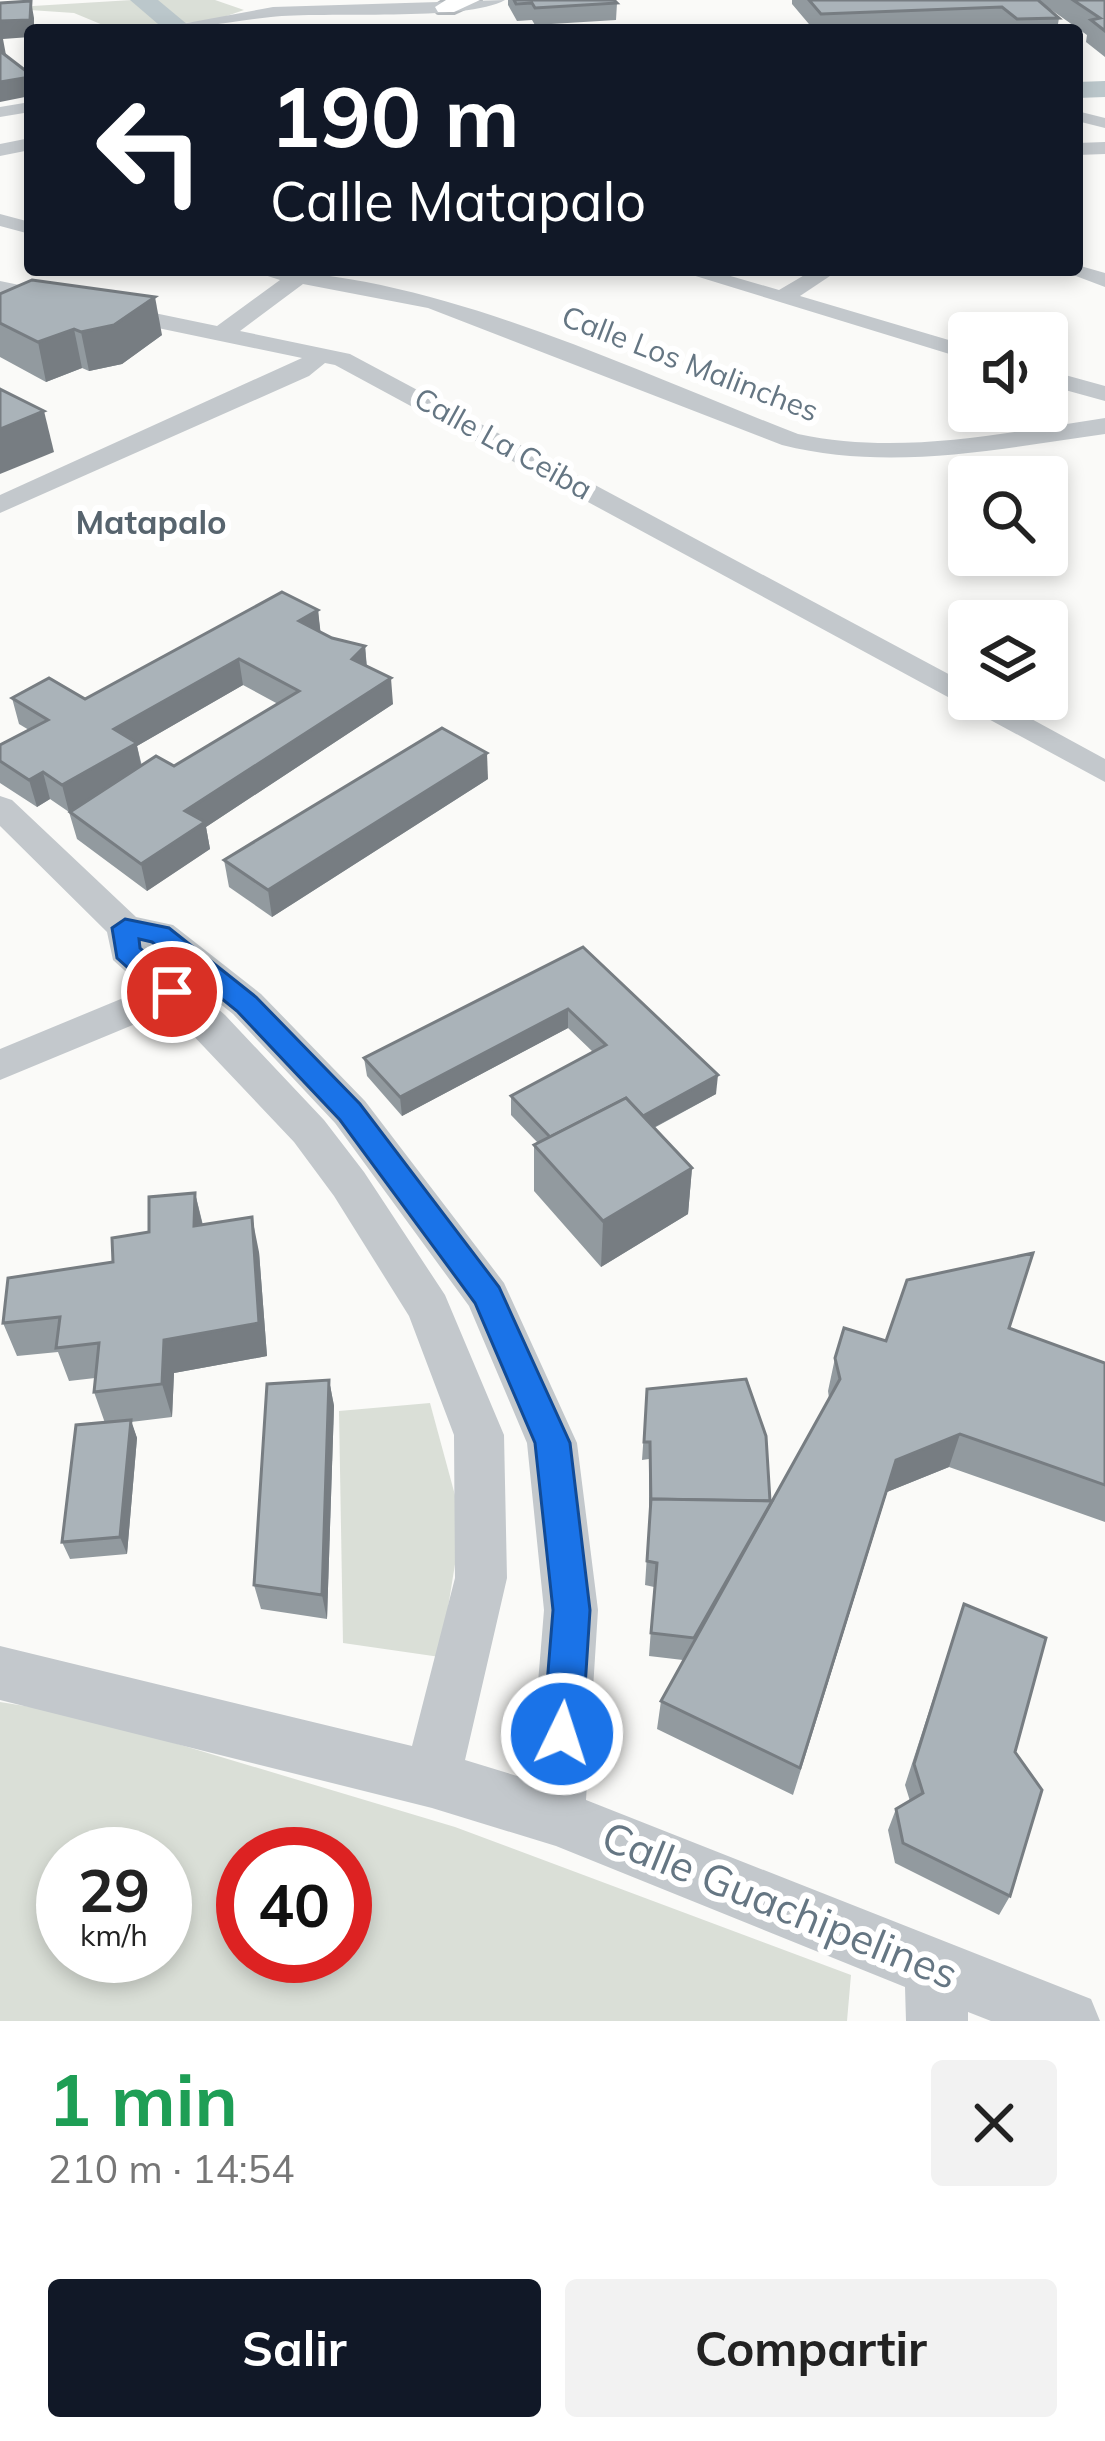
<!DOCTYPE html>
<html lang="es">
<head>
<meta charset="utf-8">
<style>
  body { margin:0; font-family:Mulish,sans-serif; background:#f2f2f2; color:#222; height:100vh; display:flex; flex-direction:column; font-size:45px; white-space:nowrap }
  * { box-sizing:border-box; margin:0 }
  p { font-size:39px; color:#767676 }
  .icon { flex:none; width:66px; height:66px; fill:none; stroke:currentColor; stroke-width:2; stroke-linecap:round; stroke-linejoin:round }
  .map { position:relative; height:2021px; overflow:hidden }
  .sheet { display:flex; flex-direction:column; background:#fff; flex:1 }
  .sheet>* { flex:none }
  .banner { position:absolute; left:24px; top:24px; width:1059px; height:252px; border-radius:12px; box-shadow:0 6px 18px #0003; background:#111827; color:#fff; overflow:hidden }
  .controls { position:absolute; left:948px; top:312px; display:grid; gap:24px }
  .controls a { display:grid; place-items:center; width:120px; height:120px; border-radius:12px; background:#fff; box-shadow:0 6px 18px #0003; font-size:60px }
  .speed { position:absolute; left:36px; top:1827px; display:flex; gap:24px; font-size:60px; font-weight:700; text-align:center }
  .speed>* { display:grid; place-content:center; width:156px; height:156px; border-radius:50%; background:#fff; box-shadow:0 6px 18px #0003; line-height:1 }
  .speed small { font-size:30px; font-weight:400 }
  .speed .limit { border:18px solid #d22; background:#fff; color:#111 }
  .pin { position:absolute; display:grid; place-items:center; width:102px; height:102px; color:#fff; margin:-51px; border:6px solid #fff; border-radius:50%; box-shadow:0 3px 12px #0007 }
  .me { position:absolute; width:132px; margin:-66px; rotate:4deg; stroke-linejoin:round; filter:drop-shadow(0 0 9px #0008) }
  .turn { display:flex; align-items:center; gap:42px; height:252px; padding:0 48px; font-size:54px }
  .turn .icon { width:156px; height:156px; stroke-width:2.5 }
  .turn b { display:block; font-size:84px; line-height:102px }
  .round { display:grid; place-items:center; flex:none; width:126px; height:126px; border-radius:12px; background:#f2f2f2 }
  .headline { display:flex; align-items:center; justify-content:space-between; height:204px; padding:0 48px }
  h1 { font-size:72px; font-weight:700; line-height:90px; color:#1e9e55 }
  .button { display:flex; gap:24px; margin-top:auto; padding:24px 48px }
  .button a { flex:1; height:138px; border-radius:12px; background:#111827; color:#fff; font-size:48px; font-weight:700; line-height:138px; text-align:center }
  .button a+a { background:#f2f2f2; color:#222 }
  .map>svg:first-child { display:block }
  .green { fill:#dadfd7; fill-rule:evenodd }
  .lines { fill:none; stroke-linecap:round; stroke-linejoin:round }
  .river { fill:#bbc7cb; fill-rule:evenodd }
  .highway-casing { stroke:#b4b9bd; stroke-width:6 }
  .minor { fill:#c3c8cc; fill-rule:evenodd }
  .highway { fill:#fff; fill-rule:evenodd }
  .wall { fill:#929a9f; fill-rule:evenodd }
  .shaded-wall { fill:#777d82 }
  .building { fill:#aab3b9; stroke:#777d82; stroke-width:3 }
  .route { fill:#1a73e8; stroke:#114b97; stroke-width:3 }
  .labels { text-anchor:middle; stroke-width:12; stroke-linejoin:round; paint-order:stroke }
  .far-street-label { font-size:30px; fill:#657683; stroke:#fff }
  .far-neighbourhood-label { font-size:33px; font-weight:bold; fill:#57646e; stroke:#fff }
  .near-street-label { font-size:42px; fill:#657683; stroke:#fff }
</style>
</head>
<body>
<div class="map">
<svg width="1105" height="2021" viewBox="0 0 1105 2021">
  <rect width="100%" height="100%" fill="#fafaf8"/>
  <g class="green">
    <polygon points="132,0 215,0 244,10 215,20 115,30 74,13 0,8"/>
    <polygon points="430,1403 462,1521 440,1657 343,1643 339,1411"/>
    <path d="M 0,1702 L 81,1715 L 455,1827 L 851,1975 L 847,2021 L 0,2021 ZM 63,1854 L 165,1854 L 165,1956 L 63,1956 ZM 243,1854 L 345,1854 L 345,1956 L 243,1956 Z"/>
  </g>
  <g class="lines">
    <g class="river">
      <polygon points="130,0 158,0 194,30 165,30"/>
      <polygon points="1105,81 1105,97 1077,98 1077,82"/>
    </g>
    <g class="highway-casing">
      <polygon id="highway" points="446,0 480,0 454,12 438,12 435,7"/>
    </g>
    <g class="minor">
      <path d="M 505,0 C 467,22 323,11 271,17 C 230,21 191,30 149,30 L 273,7 Z"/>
      <polygon points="30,102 30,112 0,117 0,107"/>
      <polygon points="1077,111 1105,118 1105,128 1077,121"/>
      <polygon points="30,138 30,150 0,156 0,144"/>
      <polygon points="1105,142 1105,154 1077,155 1077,143"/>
      <polygon points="0,214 30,222 30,234 0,226"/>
      <polygon points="1077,265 1105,273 1105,287 1060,270 1077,270"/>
      <path d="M 249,270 C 430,270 629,369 798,434 C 901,456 1003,433 1105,418 L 1105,434 C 996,449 891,472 782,445 L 428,308 L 303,284 L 240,331 L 350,354 L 969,685 L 969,699 L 995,699 L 1105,759 L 1105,782 L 335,365 L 325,363 L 309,376 L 0,513 L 0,495 L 302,358 L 0,295 L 0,281 L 217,326 L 280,280 Z"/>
      <polygon points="676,270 710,270 779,290 813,270 839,270 800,296 969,346 969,360"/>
      <polygon points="1047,370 1105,386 1105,401 1047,385"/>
      <path d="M 0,796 L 12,800 L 136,917 L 173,925 L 261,994 L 365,1101 L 504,1283 L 577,1443 L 598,1610 L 586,1800 L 1091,1999 L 1100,2021 L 991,2021 L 968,2012 L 968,2021 L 906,2021 L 905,1987 L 556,1846 L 432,1808 L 0,1700 L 0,1646 L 412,1746 L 455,1578 L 454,1435 L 409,1316 L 334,1196 L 294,1142 L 169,1010 L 0,1080 L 0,1049 L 145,989 L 113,960 L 107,932 L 0,826 ZM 144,944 L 233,1014 L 335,1123 L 469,1306 L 527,1443 L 544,1610 L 530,1780 L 465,1760 L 507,1578 L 504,1435 L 445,1295 L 364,1172 L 324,1120 L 225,1015 Z"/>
    </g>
    <use href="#highway" class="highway"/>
  </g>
  <g class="wall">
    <polygon points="508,0 614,0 617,3 616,20 535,25 532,20 517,21 508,5"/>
    <polygon points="792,0 1105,0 1105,57 1086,42 1087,35 1043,4 1059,18 1057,30 814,30 792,4"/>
    <polygon points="0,294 162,335 122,364 89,371 82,368 46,382 0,357"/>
    <path d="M 318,610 L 320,632 L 332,638 L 365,646 L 367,667 L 393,704 L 206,827 L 210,849 L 147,891 L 77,839 L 69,812 L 50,799 L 37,807 L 0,783 L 0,745 L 29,730 L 19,724 L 12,698 L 85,699 ZM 243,685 L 278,704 L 174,766 L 142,766 L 137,746 Z"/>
    <polygon points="488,779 272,917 229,887 224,860"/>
    <polygon points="583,947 716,1094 654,1128 692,1168 688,1214 601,1267 534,1191 534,1145 538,1143 511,1115 511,1096 593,1052 568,1028 402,1116 367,1076 364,1058"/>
    <polygon points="195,1193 203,1225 259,1252 267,1356 174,1373 172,1417 131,1422 137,1438 127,1554 70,1559 62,1542 105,1423 94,1392 95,1378 69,1381 58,1352 17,1356 3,1323 113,1262"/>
    <polygon points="1009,1328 1105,1363 1105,1522 949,1467 887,1492 793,1795 657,1729 661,1701 683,1660 649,1656 654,1587 645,1585 649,1524 649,1459 642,1460 647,1389 772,1501 829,1398 828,1391 835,1358 886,1341"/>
    <polygon points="329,1380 334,1406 327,1619 261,1609 254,1585"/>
    <polygon points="964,1604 1015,1752 1010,1896 999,1915 895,1863 888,1830 896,1809 910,1801 905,1785"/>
  </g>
  <g class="shaded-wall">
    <polygon points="31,1 34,18 34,30 30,30 30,37 3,39 6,55 0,58 0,21"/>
    <polygon points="30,77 30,96 0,102 0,82"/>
    <polygon points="155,297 162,335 122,364 89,371 81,332"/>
    <polygon points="74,329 82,368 46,382 38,342"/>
    <polygon points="44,411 54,452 0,474 0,429"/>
    <polygon points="318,610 321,636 299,621"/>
    <polygon points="365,646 367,672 352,659"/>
    <polygon points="239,659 243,685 137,746 142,770 69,812 62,785 114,729"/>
    <polygon points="391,678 393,704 206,827 210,849 147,891 141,864 185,811"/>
    <polygon points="487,753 488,779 272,917 268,890"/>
    <polygon points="43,772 50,799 37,807 29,780"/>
    <polygon points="568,1009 568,1028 402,1116 400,1097"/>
    <polygon points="718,1075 716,1094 567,1174 568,1156"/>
    <polygon points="692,1168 688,1214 601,1267 603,1221"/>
    <polygon points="195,1193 203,1227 194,1226"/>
    <polygon points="252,1217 259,1252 267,1356 174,1373 172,1417 162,1384 164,1340"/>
    <polygon points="329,1380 334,1406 327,1619 322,1595"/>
    <polygon points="131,1420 137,1438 127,1554 120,1537"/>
    <polygon points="960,1434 949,1467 887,1492 793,1795 896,1460"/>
  </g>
  <g class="building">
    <polygon points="514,0 614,0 617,3 535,8 532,3 516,4"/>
    <polygon points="809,0 1038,0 1059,18 1017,19 1002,7 821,14"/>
    <polygon points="1073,0 1105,0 1105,31 1091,20 1100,18"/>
    <polygon points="31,1 30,20 0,21 0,3"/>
    <polygon points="0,51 30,74 30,77 0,82"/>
    <polygon points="32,280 155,297 114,325 81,332 74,329 38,342 0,323 0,294"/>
    <polygon points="0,389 44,411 0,429"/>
    <polygon points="282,592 318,610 299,621 332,638 365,646 352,659 391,678 185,811 205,822 141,864 70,812 156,756 174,766 299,691 239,659 114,729 137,743 62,785 43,772 29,780 0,761 0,745 48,720 12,698 49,678 85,699"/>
    <polygon points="442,728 487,753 268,890 224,860"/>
    <polygon points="583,947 718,1075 643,1116 626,1098 550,1137 511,1096 606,1045 568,1009 400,1097 364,1058"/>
    <polygon points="626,1098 692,1168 603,1221 534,1145"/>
    <polygon points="195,1193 194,1226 252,1217 259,1323 164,1340 162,1384 94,1392 99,1343 56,1348 60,1317 3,1323 8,1278 113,1262 112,1238 149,1232 149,1197"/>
    <polygon points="1033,1253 1009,1328 1105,1363 1105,1485 960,1434 896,1460 800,1768 661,1701 840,1379 835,1358 844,1328 886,1341 907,1280"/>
    <polygon points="746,1379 766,1436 770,1501 651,1499 651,1507 650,1442 644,1442 647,1389"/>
    <polygon points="329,1380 322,1595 254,1585 267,1384"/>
    <polygon points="131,1420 120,1537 62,1542 76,1425"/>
    <polygon points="651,1499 772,1501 694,1638 651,1633 657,1563 647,1561"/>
    <polygon points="964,1604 1046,1638 1015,1752 1042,1790 1010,1896 903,1843 896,1809 923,1793 914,1764"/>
  </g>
  <polygon class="route" points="125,919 169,928 256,997 360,1104 499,1287 570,1443 590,1610 582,1734 576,1748 562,1754 548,1748 543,1734 553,1610 535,1443 475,1303 340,1120 237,1011 152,942 139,939 140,948 182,986 186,992 182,999 163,999 117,958 112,928"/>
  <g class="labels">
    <g class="far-street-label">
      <text transform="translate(690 364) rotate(21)" y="10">Calle Los Malinches</text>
      <text transform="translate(503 444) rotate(29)" y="10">Calle La Ceiba</text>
    </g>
    <g class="far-neighbourhood-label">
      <text x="151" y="534">Matapalo</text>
    </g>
    <g class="near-street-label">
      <text transform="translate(780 1905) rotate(22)" y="15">Calle Guachipelines</text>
    </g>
  </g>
</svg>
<div class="controls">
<a><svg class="icon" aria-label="sound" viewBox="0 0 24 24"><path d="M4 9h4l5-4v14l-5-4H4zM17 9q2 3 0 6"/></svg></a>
<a><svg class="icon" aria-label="search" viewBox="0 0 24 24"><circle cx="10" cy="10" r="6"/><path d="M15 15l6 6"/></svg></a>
<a><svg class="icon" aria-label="layers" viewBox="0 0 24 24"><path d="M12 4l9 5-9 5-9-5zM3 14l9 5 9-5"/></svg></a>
</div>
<div class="speed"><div>29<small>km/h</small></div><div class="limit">40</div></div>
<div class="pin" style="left:172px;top:992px;background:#d93025"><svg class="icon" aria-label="arrive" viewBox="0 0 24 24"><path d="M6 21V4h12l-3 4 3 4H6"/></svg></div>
<svg class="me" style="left:562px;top:1734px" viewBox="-20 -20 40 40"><circle r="17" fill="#1a73e8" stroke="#fff" stroke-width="3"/><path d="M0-11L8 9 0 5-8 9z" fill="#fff"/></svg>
<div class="banner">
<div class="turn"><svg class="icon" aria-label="left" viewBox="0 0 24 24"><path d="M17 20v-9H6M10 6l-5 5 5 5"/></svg><div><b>190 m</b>Calle Matapalo</div></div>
</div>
</div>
<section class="sheet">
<div class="headline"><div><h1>1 min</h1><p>210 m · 14:54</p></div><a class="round"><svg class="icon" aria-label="close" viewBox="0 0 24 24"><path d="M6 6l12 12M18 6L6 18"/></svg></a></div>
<div class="button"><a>Salir</a><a>Compartir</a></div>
</section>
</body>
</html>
